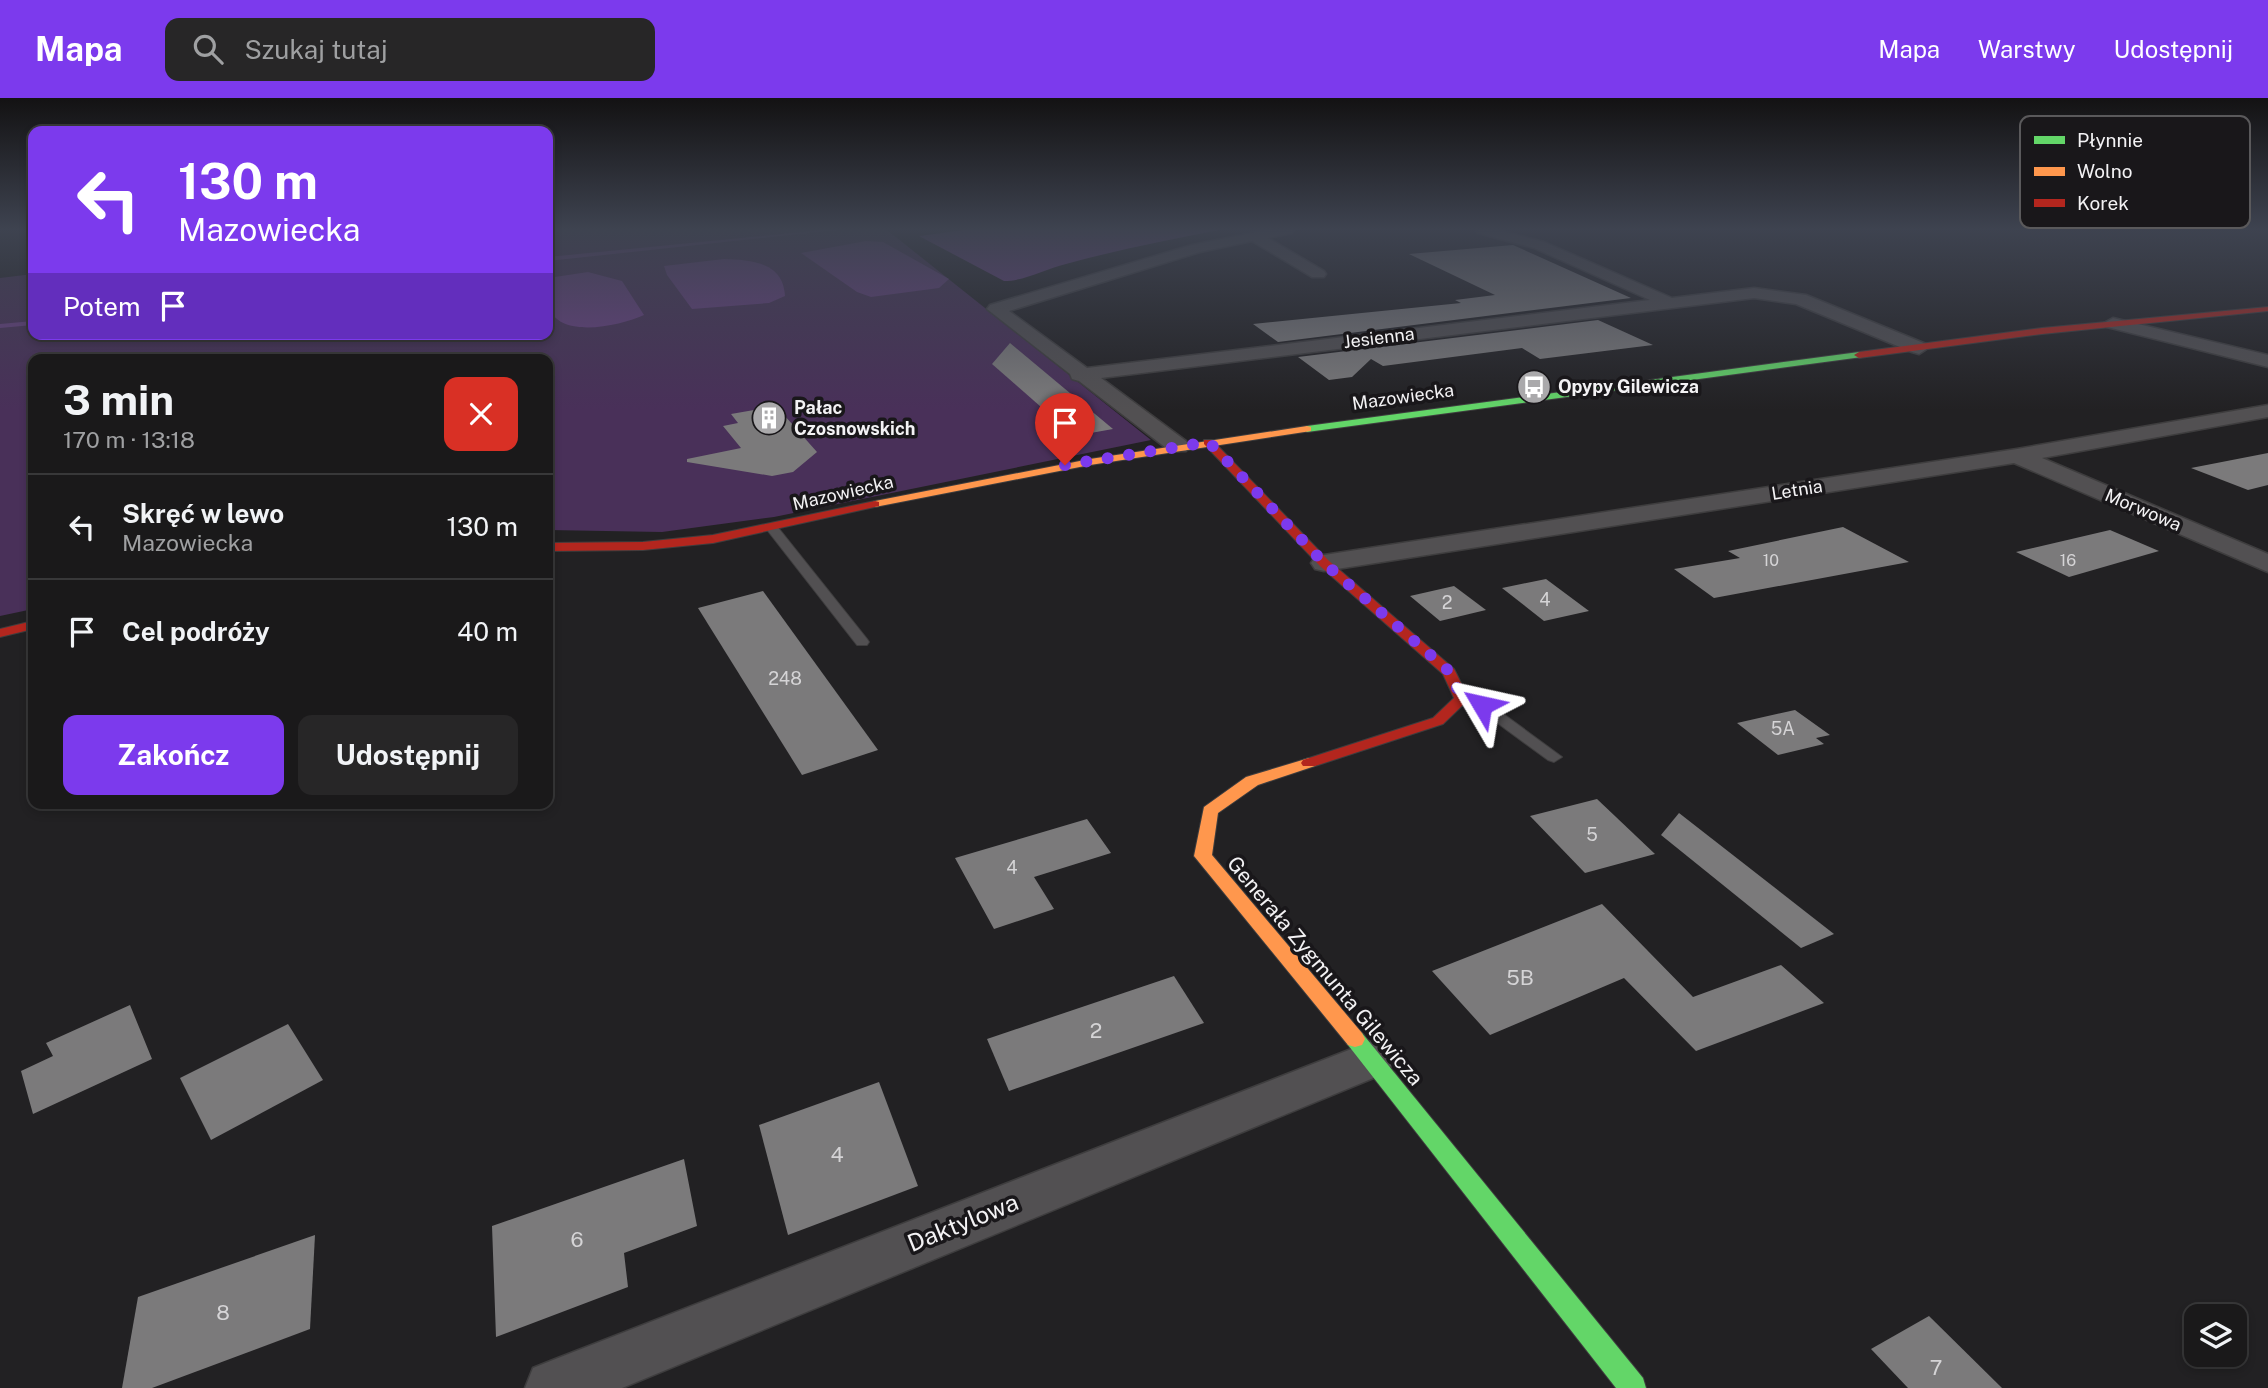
<!DOCTYPE html>
<html lang="pl">
<head>
<meta charset="utf-8">
<style>
  body { margin:0; font-family:"Public Sans",sans-serif; background:#272627; color:#f1f3f6; height:100vh; display:flex; flex-direction:column; font-size:26px; white-space:nowrap }
  * { box-sizing:border-box; margin:0 }
  p { font-size:23px; color:#9fa0a2 }
  .icon { flex:none; width:38px; height:38px; fill:none; stroke:currentColor; stroke-width:2; stroke-linecap:round; stroke-linejoin:round }
  .map { position:relative; flex:1; overflow:hidden }
  .details { position:absolute; left:28px; top:256px; width:525px; height:455px; display:flex; flex-direction:column; background:#1a191a; border-radius:14px; box-shadow:0 4px 10px #0003,0 0 0 2px #383839 }
  .details>* { flex:none }
  .guide { position:absolute; left:28px; top:28px; width:525px; height:214px; border-radius:14px; box-shadow:0 4px 10px #0003,0 0 0 2px #383839; background:#7c3aed; color:#fff; overflow:hidden }
  .controls { position:absolute; left:2184px; top:1206px; display:grid; gap:14px }
  .controls a { display:grid; place-items:center; width:63px; height:63px; border-radius:14px; background:#1a191a; box-shadow:0 4px 10px #0003,0 0 0 2px #383839; font-size:35px }
  .pin { position:absolute; display:grid; place-items:center; width:60px; height:60px; color:#fff; margin:-72px -30px; border-radius:50% 50% 50% 0; rotate:-45deg; box-shadow:0 0 7px #0007 }
  .pin .icon { rotate:45deg }
  .me { position:absolute; width:77px; margin:-38px; rotate:306deg; stroke-linejoin:round; filter:drop-shadow(0 0 5px #0008) }
  .turn { display:flex; align-items:center; gap:24px; height:147px; padding:0 35px; font-size:32px }
  .turn .icon { width:91px; height:91px; stroke-width:2.5 }
  .turn b { display:block; font-size:49px; line-height:60px }
  .then { display:flex; align-items:center; height:66px; padding:0 35px; background:#0003; gap:14px; font-size:26px }
  .round { display:grid; place-items:center; flex:none; width:74px; height:74px; border-radius:14px; background:#272627 }
  .headline { display:flex; align-items:center; justify-content:space-between; height:119px; padding:0 35px }
  h1 { font-size:42px; font-weight:700; line-height:52px }
  .button { display:flex; gap:14px; margin-top:auto; padding:14px 35px }
  .button a { flex:1; height:80px; border-radius:14px; background:#7c3aed; color:#fff; font-size:28px; font-weight:700; line-height:80px; text-align:center }
  .button a+a { background:#272627; color:#f1f3f6 }
  ul { padding:0; list-style:none }
  li { display:flex; align-items:center; gap:21px; height:105px; padding:0 35px; border-top:2px solid #383839 }
  li div { flex:1 }
  li b { display:block; font-size:26px }
  li em { font-style:normal }
  header { display:flex; align-items:center; gap:42px; box-sizing:border-box; height:98px; padding:0 35px; background:#7c3aed; color:#fff }
  header strong { font-size:33px }
  nav { display:flex; gap:38px; margin-inline-start:auto; font-size:24px }
  .search { width:490px; height:63px; background:#272627; display:flex; align-items:center; gap:18px; box-sizing:border-box; padding:0 24px; border-radius:14px; color:#9fa0a2; font-size:26px }
  .map>svg:first-child { display:block }
  .green { fill:#493059 }
  .water { fill:#6c4186 }
  .lines { fill:none; stroke-linecap:round; stroke-linejoin:round }
  .stream { fill:#6c4186; fill-rule:evenodd }
  .building { fill:#7b7a7b }
  .lane-casing { stroke:#3e3d3e; stroke-width:2 }
  .street-casing { stroke:#3e3d3e; stroke-width:3 }
  .fast-casing { stroke:#3e3d3e; stroke-width:2 }
  .slow-casing { stroke:#3e3d3e; stroke-width:2 }
  .jam-casing { stroke:#3e3d3e; stroke-width:2 }
  .lane { fill:#525052; fill-rule:evenodd }
  .street { fill:#525052; fill-rule:evenodd }
  .fast { fill:#63d668; fill-rule:evenodd }
  .slow { fill:#ff974d; fill-rule:evenodd }
  .jam { fill:#b3261e; fill-rule:evenodd }
  .route { stroke:#7c3aed; stroke-width:12; stroke-dasharray:0 21.6 }
  .labels { text-anchor:middle; stroke-width:7; stroke-linejoin:round; paint-order:stroke }
  .far-number-label { font-size:16px; fill:#d5d4d6 }
  .far-street-label { font-size:18px; fill:#f3f2f4; stroke:#19171a }
  .far-poi-label { font-size:18px; font-weight:bold; fill:#f3f2f4; stroke:#19171a; text-anchor:start }
  .number-label { font-size:18px; fill:#d5d4d6 }
  .street-label { font-size:21px; fill:#f3f2f4; stroke:#19171a }
  .near-number-label { font-size:21px; fill:#d5d4d6 }
  .near-street-label { font-size:24px; fill:#f3f2f4; stroke:#19171a }
  .key { fill:#19171a; stroke:#5a595b; stroke-width:2 }
  .key-label { font-size:19px; fill:#f3f2f4 }
</style>
</head>
<body>
<header>
<strong>Mapa</strong>
<div class="search"><svg class="icon" aria-label="search" viewBox="0 0 24 24"><circle cx="10" cy="10" r="6"/><path d="M15 15l6 6"/></svg>Szukaj tutaj</div>
<nav><a>Mapa</a><a>Warstwy</a><a>Udostępnij</a></nav>
</header>
<div class="map">
<svg width="2268" height="1290" viewBox="0 0 2268 1290">
  <rect width="100%" height="100%" fill="#222123"/>
  <polygon class="green" points="548,132 887,132 1151,342 774,419 662,434 548,432 548,261 33,261 33,511 0,518 0,180 33,176 33,236 548,236"/>
  <g class="water">
    <path d="M 964,132 L 1219,132 C 1168,142 1117,152 1066,166 C 1045,171 1025,183 1004,183 L 919,138 Z"/>
    <polygon points="866,143 883,144 949,181 939,190 871,199 857,194 801,155"/>
    <path d="M 724,161 C 752,162 783,164 785,198 L 769,205 L 692,211 L 667,177 L 664,168 Z"/>
    <path d="M 588,174 L 622,183 L 644,217 C 619,228 559,242 548,208 C 545,201 548,188 548,180 Z"/>
  </g>
  <g class="lines">
    <g class="stream">
      <polygon points="822,132 837,132 548,163 548,159"/>
      <polygon points="33,223 33,227 0,230 0,226"/>
    </g>
  </g>
  <g class="building">
    <polygon points="1513,147 1631,200 1278,244 1253,226 1461,205 1455,202 1495,197 1409,156"/>
    <polygon points="1598,222 1653,247 1540,261 1522,250 1383,268 1371,261 1352,279 1329,282 1298,259"/>
    <polygon points="1010,245 1113,331 1074,338 992,266"/>
    <polygon points="776,308 817,354 793,374 772,378 687,364 687,361 741,350 723,328 738,325 731,316"/>
    <polygon points="2268,355 2268,387 2248,392 2191,370"/>
    <polygon points="1843,429 1909,464 1714,500 1674,471 1740,460 1728,453"/>
    <polygon points="2110,432 2159,453 2069,479 2016,454"/>
    <polygon points="1546,481 1589,513 1544,523 1502,490"/>
    <polygon points="1454,488 1486,512 1440,523 1410,498"/>
    <polygon points="763,493 878,652 802,677 698,510"/>
    <polygon points="1795,612 1830,637 1816,640 1824,646 1778,657 1737,625"/>
    <polygon points="1597,701 1655,756 1585,775 1530,718"/>
    <polygon points="1679,715 1834,836 1801,850 1661,737"/>
    <polygon points="1087,721 1111,755 1034,779 1054,811 994,831 955,760"/>
    <polygon points="1602,806 1693,899 1781,867 1824,905 1696,953 1624,880 1490,937 1432,873"/>
    <polygon points="1174,878 1204,925 1009,993 987,941"/>
    <polygon points="130,907 152,961 33,1016 21,973 53,958 46,945"/>
    <polygon points="288,926 323,982 211,1042 180,980"/>
    <polygon points="879,984 918,1088 788,1137 759,1027"/>
    <polygon points="684,1061 697,1128 624,1155 628,1189 496,1239 492,1128"/>
    <polygon points="315,1137 310,1231 152,1290 122,1290 138,1199"/>
    <polygon points="1929,1218 2002,1290 1908,1290 1871,1251"/>
  </g>
  <g class="lines">
    <g class="lane-casing">
      <g id="lane">
        <polygon points="772,426 776,427 867,541 869,544 867,547 857,547 768,433 766,430"/>
        <polygon points="1462,597 1487,604 1562,659 1554,664 1548,662 1477,610 1457,604 1455,601"/>
      </g>
    </g>
    <g class="street-casing">
      <g id="street">
        <polygon points="1267,132 1294,132 1292,135 1268,140 1324,173 1326,176 1324,179 1312,179 1252,143 1200,154 1009,213 1087,270 1650,202 1534,150 1478,135 1476,132 1498,132 1544,144 1672,200 1754,190 1806,197 1926,246 1928,250 1919,256 1912,254 1796,206 1754,200 1101,280 1186,343 1189,348 1186,353 1170,353 1079,283 1072,281 1070,276 987,211 990,207 1192,147"/>
        <polygon points="2113,220 2268,257 2268,269 2107,229 2104,225"/>
        <polygon points="2268,307 2268,319 2042,360 2268,456 2268,474 2014,365 1324,473 1315,471 1311,465 1315,459 1324,457 2017,351"/>
        <polygon points="1372,943 1388,948 1394,961 1388,974 622,1290 525,1290 533,1270 553,1262"/>
      </g>
    </g>
    <g class="fast-casing">
      <g id="fast">
        <polygon points="1859,254 1862,255 1862,259 1307,334 1302,331 1307,328"/>
        <polygon points="1355,933 1362,935 1643,1280 1646,1290 1616,1290 1348,947 1345,941 1348,935"/>
      </g>
    </g>
    <g class="slow-casing">
      <g id="slow">
        <polygon points="1307,328 1311,329 1311,333 1090,367 875,409 869,406 875,403 1090,361"/>
        <polygon points="1309,660 1315,662 1317,665 1315,668 1258,687 1218,715 1212,757 1362,935 1365,941 1362,947 1355,949 1348,947 1194,758 1204,709 1246,679"/>
      </g>
    </g>
    <g class="jam-casing">
      <g id="jam">
        <polygon points="2268,209 2268,213 2042,236 1859,260 1854,257 1859,254 2042,230"/>
        <polygon points="1204,342 1212,342 1328,462 1454,571 1469,601 1443,626 1315,668 1303,668 1301,665 1303,662 1433,620 1454,600 1443,576 1320,468 1204,346"/>
        <polygon points="875,403 879,404 879,408 713,445 643,452 548,453 548,445 643,444 713,437"/>
        <polygon points="33,523 33,531 0,539 0,531"/>
      </g>
    </g>
    <use href="#lane" class="lane"/>
    <use href="#street" class="street"/>
    <use href="#fast" class="fast"/>
    <use href="#slow" class="slow"/>
    <use href="#jam" class="jam"/>
  </g>
  <linearGradient id="sky" x2="0" y2="1"><stop stop-color="#131213"/><stop offset="0.42" stop-color="#3e4350"/><stop offset="1" stop-color="#3e4350" stop-opacity="0"/></linearGradient>
  <rect width="2268" height="312" fill="url(#sky)"/>
  <g class="lines">
    <polyline class="route" points="1065,367 1209,344 1324,465 1449,573 1462,601 1482,607"/>
  </g>
  <defs>
    <g id="bus-disc" transform="scale(1.75)"><circle r="9.5" fill="#aaa9ab" stroke="#19171a"/><path d="M-5-6H5V4H4V6H2V4H-2V6H-4V4H-5ZM-3.5-4V0h7V-4ZM-3.5 1.2v1.5H-2V1.2ZM2 1.2v1.5H3.5V1.2Z" fill="#fff"/></g>
    <g id="building-disc" transform="scale(1.75)"><circle r="9.5" fill="#aaa9ab" stroke="#19171a"/><path d="M-4-6H4V6H1V3H-1V6H-4ZM-2.5-4.3h1.7v1.8h-1.7ZM.8-4.3h1.7v1.8H.8ZM-2.5-1h1.7V.8h-1.7ZM.8-1h1.7V.8H.8Z" fill="#fff"/></g>
  </defs>
  <g fill-rule="evenodd">
    <use href="#bus-disc" x="1534" y="289"/>
    <use href="#building-disc" x="769" y="320"/>
  </g>
  <g class="labels">
    <g class="far-number-label">
      <text x="1771" y="468">10</text>
      <text x="2068" y="468">16</text>
    </g>
    <g class="far-street-label">
      <text transform="translate(1379 240) rotate(-7)" y="6">Jesienna</text>
      <text transform="translate(1403 299) rotate(-8)" y="6">Mazowiecka</text>
      <text transform="translate(1797 392) rotate(-9)" y="6">Letnia</text>
      <text transform="translate(843 395) rotate(-13)" y="6">Mazowiecka</text>
      <text transform="translate(2143 412) rotate(23)" y="6">Morwowa</text>
    </g>
    <g class="far-poi-label">
      <text x="1558" y="295">Opypy Gilewicza</text>
      <text x="794" y="316">Pałac<tspan x="794" dy="21">Czosnowskich</tspan></text>
    </g>
    <g class="number-label">
      <text x="1545" y="508">4</text>
      <text x="1447" y="511">2</text>
      <text x="785" y="587">248</text>
      <text x="1783" y="637">5A</text>
      <text x="1592" y="743">5</text>
      <text x="1012" y="776">4</text>
    </g>
    <g class="street-label">
      <text transform="translate(1325 873) rotate(50)" y="7">Generała Zygmunta Gilewicza</text>
    </g>
    <g class="near-number-label">
      <text x="1520" y="887">5B</text>
      <text x="1096" y="940">2</text>
      <text x="837" y="1064">4</text>
      <text x="577" y="1149">6</text>
      <text x="223" y="1222">8</text>
      <text x="1936" y="1277">7</text>
    </g>
    <g class="near-street-label">
      <text transform="translate(963 1125) rotate(-22)" y="8">Daktylowa</text>
    </g>
  </g>
  <rect x="2020" y="18" width="230" height="112" rx="10" class="key"/>
  <rect x="2034" y="38" width="31" height="8" fill="#63d668"/>
  <rect x="2034" y="69" width="31" height="9" fill="#ff974d"/>
  <rect x="2034" y="101" width="31" height="8" fill="#b3261e"/>
  <g class="key-label">
    <text x="2077" y="49">Płynnie</text>
    <text x="2077" y="80">Wolno</text>
    <text x="2077" y="112">Korek</text>
  </g>
</svg>
<div class="controls">
<a><svg class="icon" aria-label="layers" viewBox="0 0 24 24"><path d="M12 4l9 5-9 5-9-5zM3 14l9 5 9-5"/></svg></a>
</div>
<div class="pin" style="left:1065px;top:367px;background:#d93025"><svg class="icon" aria-label="arrive" viewBox="0 0 24 24"><path d="M6 21V4h12l-3 4 3 4H6"/></svg></div>
<svg class="me" style="left:1482px;top:607px" viewBox="-20 -20 40 40"><path d="M0-17L14 15 0 8-14 15z" fill="#7c3aed" stroke="#fff" stroke-width="4"/></svg>
<div class="guide">
<div class="turn"><svg class="icon" aria-label="left" viewBox="0 0 24 24"><path d="M17 20v-9H6M10 6l-5 5 5 5"/></svg><div><b>130 m</b>Mazowiecka</div></div>
<div class="then">Potem<svg class="icon" aria-label="arrive" viewBox="0 0 24 24"><path d="M6 21V4h12l-3 4 3 4H6"/></svg></div>
</div>
<section class="details">
<div class="headline"><div><h1>3 min</h1><p>170 m · 13:18</p></div><a class="round" style="background:#d93025;color:#fff"><svg class="icon" aria-label="close" viewBox="0 0 24 24"><path d="M6 6l12 12M18 6L6 18"/></svg></a></div>
<ul>
<li><svg class="icon" aria-label="left" viewBox="0 0 24 24"><path d="M17 20v-9H6M10 6l-5 5 5 5"/></svg><div><b>Skręć w lewo</b><p>Mazowiecka</p></div><em>130 m</em></li>
<li><svg class="icon" aria-label="arrive" viewBox="0 0 24 24"><path d="M6 21V4h12l-3 4 3 4H6"/></svg><div><b>Cel podróży</b></div><em>40 m</em></li>
</ul>
<div class="button"><a>Zakończ</a><a>Udostępnij</a></div>
</section>
</div>
</body>
</html>
